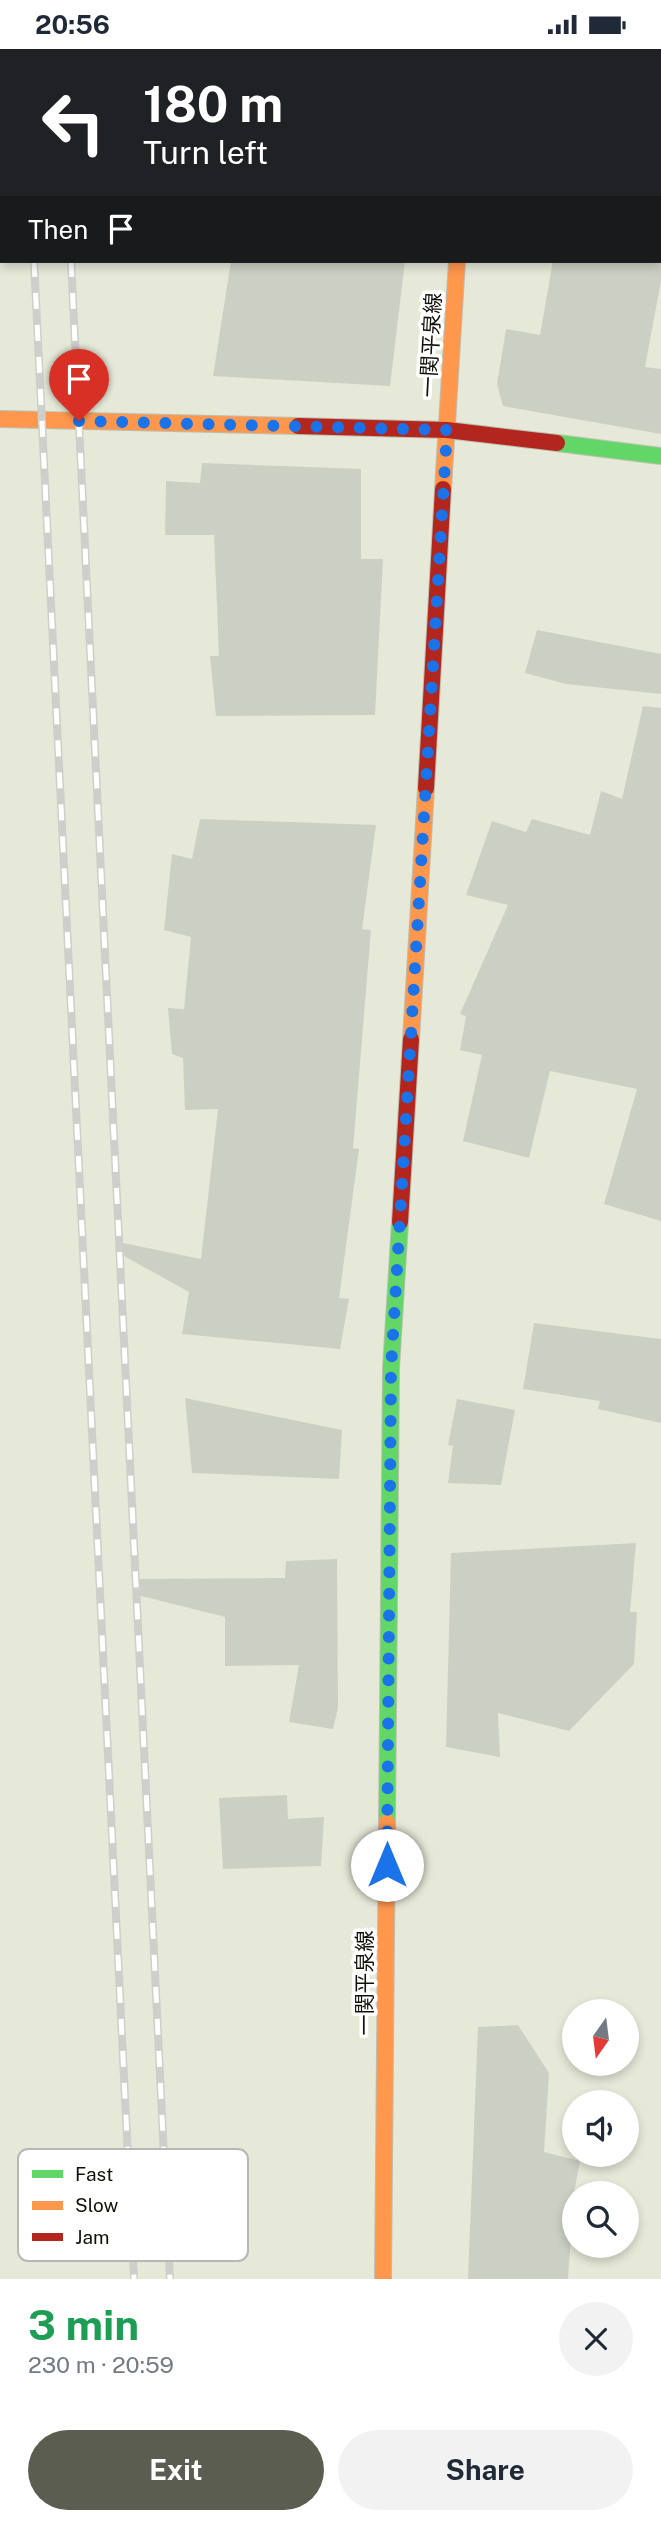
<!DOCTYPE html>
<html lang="en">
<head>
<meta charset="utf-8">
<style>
  body { margin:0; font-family:"Public Sans","Noto Sans JP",sans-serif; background:#f2f2f3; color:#1f2937; height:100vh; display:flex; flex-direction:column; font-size:26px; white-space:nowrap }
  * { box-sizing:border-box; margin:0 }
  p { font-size:23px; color:#747a83 }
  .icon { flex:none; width:38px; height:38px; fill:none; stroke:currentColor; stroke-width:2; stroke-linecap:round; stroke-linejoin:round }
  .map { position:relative; height:2230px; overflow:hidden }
  .sheet { display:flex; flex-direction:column; background:#fff; flex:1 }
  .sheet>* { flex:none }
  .hud { position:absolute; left:0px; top:0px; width:662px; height:214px; box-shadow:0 4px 10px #0003; background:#202124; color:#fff; overflow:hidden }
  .needle { width:46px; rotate:194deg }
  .controls { position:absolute; left:562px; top:1950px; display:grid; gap:14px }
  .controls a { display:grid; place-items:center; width:77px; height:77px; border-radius:50%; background:#fff; box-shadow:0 4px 10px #0003; font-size:35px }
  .pin { position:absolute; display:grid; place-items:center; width:60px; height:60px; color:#fff; margin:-72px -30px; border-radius:50% 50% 50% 0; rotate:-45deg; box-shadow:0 0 7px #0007 }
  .pin .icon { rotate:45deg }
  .me { position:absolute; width:77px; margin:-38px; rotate:0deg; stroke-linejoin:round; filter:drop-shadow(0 0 5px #0008) }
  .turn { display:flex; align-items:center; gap:24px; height:147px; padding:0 28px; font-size:32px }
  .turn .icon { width:91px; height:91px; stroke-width:2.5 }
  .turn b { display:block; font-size:49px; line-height:60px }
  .then { display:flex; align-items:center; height:66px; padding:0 28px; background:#0003; gap:14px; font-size:26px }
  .round { display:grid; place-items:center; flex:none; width:74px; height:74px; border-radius:37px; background:#f2f2f3 }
  .overview { display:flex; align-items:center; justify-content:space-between; height:119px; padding:0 28px }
  h1 { font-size:42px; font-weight:700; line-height:52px; color:#1e9e55 }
  .button { display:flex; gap:14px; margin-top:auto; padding:14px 28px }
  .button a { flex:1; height:80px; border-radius:42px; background:#5b5d50; color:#fff; font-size:28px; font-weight:700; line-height:80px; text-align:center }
  .button a+a { background:#f2f2f3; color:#1f2937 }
  .status { display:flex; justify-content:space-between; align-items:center; height:49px; padding:0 35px; background:#fff; direction:ltr }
  .status svg { height:19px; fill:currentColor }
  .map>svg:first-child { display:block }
  .building { fill:#ccd0c4 }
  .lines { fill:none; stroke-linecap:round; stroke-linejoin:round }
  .fast-casing { stroke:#bcbfb2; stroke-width:18 }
  .slow-casing { stroke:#bcbfb2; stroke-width:18 }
  .jam-casing { stroke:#bcbfb2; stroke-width:18 }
  .fast { stroke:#63d668; stroke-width:16 }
  .slow { stroke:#ff974d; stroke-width:16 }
  .jam { stroke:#b3261e; stroke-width:16 }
  .rail-casing { stroke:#cecfca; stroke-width:8 }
  .rail { stroke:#fff; stroke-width:5; stroke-dasharray:16; stroke-linecap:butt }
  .route { stroke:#1a73e8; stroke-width:12; stroke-dasharray:0 21.6 }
  .labels { text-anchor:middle; stroke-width:7; stroke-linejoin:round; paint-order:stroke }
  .street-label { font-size:21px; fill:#101107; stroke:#fff }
  .key { fill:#fff; stroke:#b7b8b5; stroke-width:2 }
  .key-label { font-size:19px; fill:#101107 }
</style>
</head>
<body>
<div class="status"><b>20:56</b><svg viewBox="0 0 49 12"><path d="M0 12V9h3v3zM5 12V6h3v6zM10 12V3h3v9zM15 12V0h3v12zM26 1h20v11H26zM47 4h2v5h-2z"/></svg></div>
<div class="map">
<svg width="661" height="2230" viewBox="0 0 661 2230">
  <rect width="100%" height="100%" fill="#e6e9d8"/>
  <g class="building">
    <polygon points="231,212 405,212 390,337 213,327"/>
    <polygon points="553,212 661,212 661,232 645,318 661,320 661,385 503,357 497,335 506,280 540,286"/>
    <polygon points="202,414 361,420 361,510 383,510 375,666 216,667 210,607 219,607 214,486 165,486 166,432 200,434"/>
    <polygon points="537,581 661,605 661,645 566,635 525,624"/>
    <polygon points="643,657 661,659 661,1172 604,1155 637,1040 550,1022 529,1109 463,1092 482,1006 460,1001 466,967 460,965 508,856 466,846 492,772 526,783 532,770 590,786 601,742 622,750"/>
    <polygon points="200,770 376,776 362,880 371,881 353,1099 359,1100 339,1249 349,1250 340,1300 182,1285 189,1243 115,1202 118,1193 201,1210 218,1060 185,1061 183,1009 172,1005 168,959 184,960 191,888 164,881 172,805 192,810"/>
    <polygon points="534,1274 661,1290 661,1374 598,1360 600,1352 523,1340"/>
    <polygon points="185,1349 342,1381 339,1430 192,1424"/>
    <polygon points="457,1350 515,1361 501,1436 448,1434 453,1397 448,1396"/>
    <polygon points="636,1494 630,1563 637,1563 634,1615 569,1682 498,1664 500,1708 446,1698 451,1504"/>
    <polygon points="337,1510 338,1659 333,1680 289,1673 299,1616 225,1617 225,1568 133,1545 135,1530 285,1529 286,1512"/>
    <polygon points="287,1746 288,1770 324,1768 321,1817 223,1820 219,1749"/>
    <polygon points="518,1976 549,2024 544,2103 580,2112 574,2144 568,2230 468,2230 478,1978"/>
  </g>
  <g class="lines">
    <g class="fast-casing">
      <g id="fast">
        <polyline points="469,0 469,2"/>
        <polyline points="557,394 661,407"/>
        <polyline points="387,1773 391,1319 400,1173"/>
      </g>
    </g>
    <g class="slow-casing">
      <g id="slow">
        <polyline points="0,370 298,377"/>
        <polyline points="443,440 457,212"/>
        <polyline points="411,990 426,739"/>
        <polyline points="383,2230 387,1773"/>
      </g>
    </g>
    <g class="jam-casing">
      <g id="jam">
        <polyline points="298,377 447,381 557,394"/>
        <polyline points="426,739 443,440"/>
        <polyline points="400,1173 411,990"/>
      </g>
    </g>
    <use href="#fast" class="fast"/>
    <use href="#slow" class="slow"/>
    <use href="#jam" class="jam"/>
    <g class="rail-casing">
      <g id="rail">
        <polyline points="23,0 23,2"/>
        <polyline points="61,0 61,2"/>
        <polyline points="34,212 134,2230"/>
        <polyline points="71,212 170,2230"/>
      </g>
    </g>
    <use href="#rail" class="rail"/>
  </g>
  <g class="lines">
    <polyline class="route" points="79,372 447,381 391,1320 387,1816"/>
  </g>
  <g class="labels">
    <g class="street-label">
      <text transform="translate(431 296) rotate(-87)" y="7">一関平泉線</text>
      <text transform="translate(365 1934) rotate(-90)" y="7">一関平泉線</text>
    </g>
  </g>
  <rect x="18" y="2100" width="230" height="112" rx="10" class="key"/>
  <rect x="32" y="2121" width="31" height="8" fill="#63d668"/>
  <rect x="32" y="2152" width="31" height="9" fill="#ff974d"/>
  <rect x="32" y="2184" width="31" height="8" fill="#b3261e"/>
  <g class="key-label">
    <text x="75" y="2132">Fast</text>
    <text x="75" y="2163">Slow</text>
    <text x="75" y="2195">Jam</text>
  </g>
</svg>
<div class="controls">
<a><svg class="needle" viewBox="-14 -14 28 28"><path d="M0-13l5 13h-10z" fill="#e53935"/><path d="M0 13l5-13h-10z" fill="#747a83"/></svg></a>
<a><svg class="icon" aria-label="sound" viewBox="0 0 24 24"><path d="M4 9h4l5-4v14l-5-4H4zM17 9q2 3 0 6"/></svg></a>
<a><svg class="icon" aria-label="search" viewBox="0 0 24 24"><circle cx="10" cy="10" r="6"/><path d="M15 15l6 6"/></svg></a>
</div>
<div class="pin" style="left:79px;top:372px;background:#d93025"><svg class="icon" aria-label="arrive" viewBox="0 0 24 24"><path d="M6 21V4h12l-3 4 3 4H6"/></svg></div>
<svg class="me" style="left:387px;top:1816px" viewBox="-20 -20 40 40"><circle r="19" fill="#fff"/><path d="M0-13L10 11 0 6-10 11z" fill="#1a73e8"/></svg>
<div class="hud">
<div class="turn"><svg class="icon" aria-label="left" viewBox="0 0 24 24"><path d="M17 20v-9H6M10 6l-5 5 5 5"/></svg><div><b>180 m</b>Turn left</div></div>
<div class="then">Then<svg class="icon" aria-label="arrive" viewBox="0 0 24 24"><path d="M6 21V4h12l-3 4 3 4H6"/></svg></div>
</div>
</div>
<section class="sheet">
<div class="overview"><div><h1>3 min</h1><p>230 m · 20:59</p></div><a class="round"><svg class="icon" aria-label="close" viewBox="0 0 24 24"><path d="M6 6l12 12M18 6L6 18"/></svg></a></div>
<div class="button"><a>Exit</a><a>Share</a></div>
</section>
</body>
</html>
